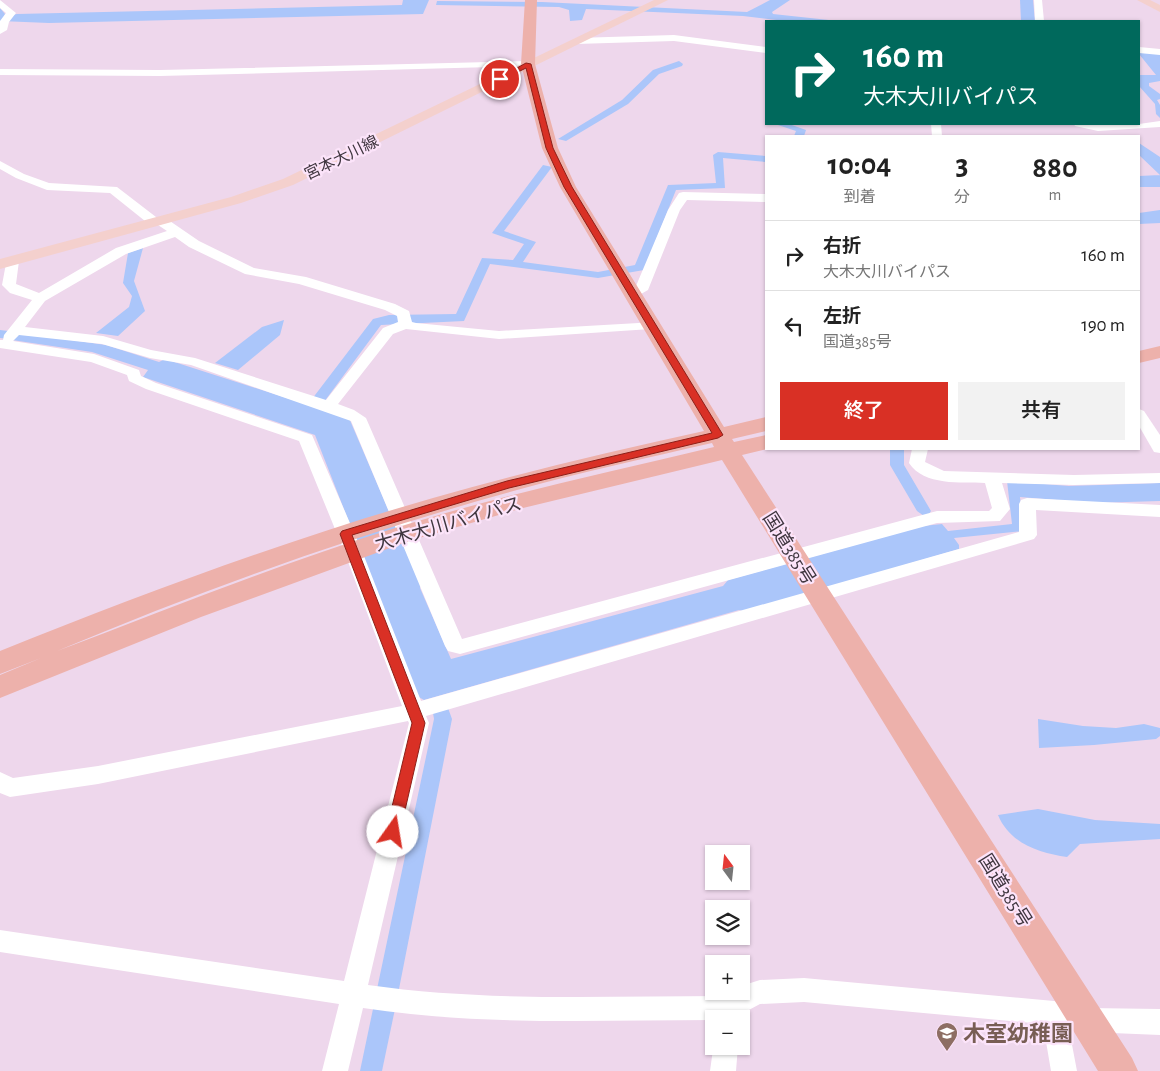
<!DOCTYPE html>
<html lang="ja">
<head>
<meta charset="utf-8">
<style>
  body { margin:0; font-family:"Alegreya Sans","Noto Sans JP",sans-serif; background:#f2f2f2; color:#222; height:100vh; display:flex; flex-direction:column; font-size:19px; white-space:nowrap }
  * { box-sizing:border-box; margin:0 }
  p { font-size:16px; color:#767676 }
  .icon { flex:none; width:28px; height:28px; fill:none; stroke:currentColor; stroke-width:2; stroke-linecap:round; stroke-linejoin:round }
  .map { position:relative; flex:1; overflow:hidden }
  .side { position:absolute; left:765px; top:135px; width:375px; height:315px; display:flex; flex-direction:column; background:#fff; border-radius:0px; box-shadow:0 1px 4px #0004 }
  .side>* { flex:none }
  .banner { position:absolute; left:765px; top:20px; width:375px; height:105px; border-radius:0px; box-shadow:0 1px 4px #0004; background:#00695c; color:#fff; overflow:hidden }
  .needle { width:32px; rotate:345deg }
  .buttons { position:absolute; left:705px; top:845px; display:grid; gap:10px }
  .buttons a { display:grid; place-items:center; width:45px; height:45px; border-radius:0px; background:#fff; box-shadow:0 1px 4px #0004; font-size:25px }
  .pin { position:absolute; display:grid; place-items:center; width:42px; height:42px; color:#fff; margin:-21px; border:2px solid #fff; border-radius:50%; box-shadow:0 1px 5px #0007 }
  .me { position:absolute; width:55px; margin:-28px; rotate:13deg; stroke-linejoin:round; filter:drop-shadow(0 0 4px #0008) }
  .turn { display:flex; align-items:center; gap:18px; height:105px; padding:0 15px; font-size:22px }
  .turn .icon { width:65px; height:65px; stroke-width:2.5 }
  .turn b { display:block; font-size:35px; line-height:42px }
  .eta { display:flex; justify-content:space-evenly; align-items:center; height:85px; text-align:center }
  .eta b { font-size:30px; font-weight:600; line-height:35px }
  .button { display:flex; gap:10px; margin-top:auto; padding:10px 15px }
  .button a { flex:1; height:58px; border-radius:0px; background:#d93025; color:#fff; font-size:20px; font-weight:600; line-height:58px; text-align:center }
  .button a+a { background:#f2f2f2; color:#222 }
  ul { padding:0; list-style:none }
  li { display:flex; align-items:center; gap:15px; height:70px; padding:0 15px; border-top:1px solid #e0e0e0 }
  li div { flex:1 }
  li b { display:block; font-size:19px }
  li em { font-style:normal }
  .map>svg:first-child { display:block }
  .water { fill:#abc6fa }
  .lines { fill:none; stroke-linecap:round; stroke-linejoin:round }
  .canal { fill:#abc6fa; fill-rule:evenodd }
  .minor { fill:#fff; fill-rule:evenodd }
  .major { fill:#f4d0cd; fill-rule:evenodd }
  .highway { fill:#edb1ab; fill-rule:evenodd }
  .route { fill:#d93025; stroke:#8d1f18 }
  .labels { text-anchor:middle; stroke-width:4.5; stroke-linejoin:round; paint-order:stroke }
  .far-street-label { font-size:16px; fill:#3f363f; stroke:#fce4fa }
  .street-label { font-size:19px; fill:#3f363f; stroke:#fce4fa }
  .near-education-label { font-size:22px; font-weight:bold; fill:#785e54; stroke:#fce4fa; text-anchor:start }
</style>
</head>
<body>
<div class="map">
<svg width="1160" height="1071" viewBox="0 0 1160 1071">
  <rect width="100%" height="100%" fill="#eed7ec"/>
  <g class="water">
    <polygon points="403,0 429,0 423,14 49,23 0,21 0,8 5,14 4,17 17,14 402,5"/>
    <polygon points="770,0 790,0 772,12 773,14 838,21 785,21 743,16 586,9 582,20 570,21 569,10 559,7 436,5 437,1 542,2 747,12"/>
    <polygon points="1020,0 1033,0 1035,21 1021,21"/>
    <polygon points="1139,51 1160,53 1160,81 1149,83 1149,86 1160,94 1160,99 1157,100 1160,105 1160,118 1156,114 1155,104 1139,86 1139,75 1156,75 1139,54"/>
    <polygon points="1139,143 1160,157 1160,187 1139,187 1139,176 1160,175 1139,155"/>
    <polygon points="1160,210 1160,223 1139,224 1139,213"/>
    <polygon points="143,248 134,281 145,311 118,336 96,333 129,307 132,296 123,283 128,253"/>
    <polygon points="284,320 280,335 238,370 215,363 262,327"/>
    <polygon points="17,334 29,334 106,345 159,362 165,359 349,418 421,586 420,588 451,659 723,586 728,580 923,526 942,524 948,531 1012,524 1007,481 1069,486 1160,483 1160,501 1093,503 1020,497 1024,531 954,538 959,545 959,549 746,612 739,610 424,700 417,696 315,435 143,377 148,370 92,352 12,340"/>
    <polygon points="1038,719 1083,726 1116,728 1144,724 1160,728 1160,736 1156,739 1094,745 1039,748"/>
    <path d="M 1038,809 L 1095,820 L 1160,824 L 1160,839 L 1080,844 L 1067,857 C 1040,853 1010,844 998,815 Z"/>
  </g>
  <g class="lines">
    <g class="canal">
      <polygon points="679,61 683,64 682,66 659,74 628,104 566,141 558,139 622,100 653,70"/>
      <polygon points="775,124 789,124 806,130 804,136 794,136 796,131"/>
      <polygon points="718,152 766,156 766,162 723,158 725,188 676,190 644,270 598,278 490,264 464,321 381,325 324,402 314,402 312,399 373,319 389,315 456,314 482,258 513,260 524,244 492,233 543,165 552,167 504,231 536,242 523,262 598,272 635,265 668,185 716,183 713,155"/>
      <polygon points="0,330 25,333 31,337 25,341 0,338"/>
      <polygon points="890,449 904,449 904,465 931,511 929,514 924,516 917,511 890,465"/>
      <polygon points="442,706 448,708 452,719 399,989 396,996 388,999 380,996 377,989 434,719 433,713 436,708"/>
      <polygon points="384,998 392,1002 395,1009 382,1071 360,1071 373,1009 376,1002"/>
    </g>
    <g class="minor">
      <polygon points="0,0 16,13 9,22 7,30 0,34 0,21 6,13 0,8"/>
      <polygon points="1034,0 1042,0 1044,21 1035,21"/>
      <polygon points="674,35 766,47 766,53 674,41 576,44 571,41 576,38"/>
      <polygon points="1139,47 1160,49 1160,55 1139,53"/>
      <polygon points="528,61 533,64 531,66 160,76 0,75 0,69 160,70"/>
      <polygon points="1160,121 1160,127 1098,131 1075,126 1074,124 1139,124"/>
      <polygon points="931,124 941,124 942,136 932,136"/>
      <path d="M 0,161 L 24,174 L 49,183 L 117,187 L 156,217 L 164,217 L 199,241 L 254,268 L 306,277 L 395,304 L 409,311 L 412,322 L 416,323 L 499,331 L 656,322 L 658,325 L 651,329 L 499,339 L 406,329 L 393,334 L 338,404 L 354,410 L 366,418 L 462,639 L 937,511 L 989,511 L 992,508 L 985,483 C 961,482 924,486 909,463 L 912,449 L 928,449 L 925,462 L 944,471 L 1074,475 L 1160,473 L 1160,483 L 1074,485 L 1002,483 L 1010,509 L 1000,521 L 937,523 L 460,654 L 448,651 L 445,646 L 351,421 L 191,365 L 150,358 L 102,344 L 19,335 L 13,341 L 94,354 L 139,370 L 141,376 L 156,383 L 312,435 L 362,551 L 421,701 L 1019,532 L 1019,504 L 1021,500 L 1027,498 L 1160,505 L 1160,517 L 1036,510 L 1037,535 L 1034,539 L 426,716 L 429,723 L 368,985 C 486,1002 606,996 725,996 L 732,991 L 741,991 L 741,986 L 760,980 L 804,978 L 1054,1001 L 1088,1008 L 1160,1009 L 1160,1035 L 1088,1032 L 1069,1029 L 1077,1071 L 1051,1071 L 1043,1024 L 804,1002 L 760,1004 L 732,1019 L 714,1020 C 597,1020 479,1026 363,1008 L 348,1071 L 322,1071 L 339,1004 L 0,952 L 0,930 L 344,981 L 409,723 L 408,721 L 98,784 L 10,797 L 0,793 L 0,772 L 13,778 L 98,766 L 402,706 L 344,551 L 299,441 L 146,389 L 129,381 L 127,375 L 91,362 L 0,348 L 0,340 L 3,340 L 4,335 L 32,300 L 10,293 L 2,285 L 7,258 L 17,258 L 19,261 L 16,284 L 39,293 L 116,248 L 167,231 L 158,225 L 150,225 L 110,193 L 47,190 L 16,178 L 0,169 ZM 175,237 L 189,247 L 245,274 L 299,284 L 385,310 L 397,316 L 398,322 L 383,328 L 326,400 L 195,358 L 151,350 L 103,336 L 25,327 L 45,301 L 126,254 Z"/>
      <polygon points="683,192 766,194 766,202 687,200 680,210 648,290 641,294 626,294 624,291 626,288 636,286 668,210 679,193"/>
      <polygon points="1139,409 1144,411 1160,435 1160,453 1154,452 1139,426"/>
      <polygon points="714,1042 714,1046 738,1046 736,1071 710,1071"/>
    </g>
    <g class="major">
      <polygon points="654,0 668,0 293,185 241,203 0,269 0,259 231,197 283,179"/>
      <polygon points="1137,0 1150,0 1160,5 1160,12"/>
    </g>
    <g class="highway">
      <path d="M 525,0 L 537,0 L 535,64 L 558,148 L 576,187 L 724,427 L 766,417 L 766,431 L 732,439 L 734,442 L 766,435 L 767,449 L 742,455 L 1132,1058 L 1138,1071 L 1098,1071 L 722,460 L 523,508 L 409,541 L 201,617 L 0,698 L 0,675 L 41,658 L 0,674 L 0,651 C 142,594 286,540 433,498 C 523,472 613,451 704,431 L 560,187 L 542,148 L 521,64 ZM 712,443 L 714,447 C 606,473 497,496 392,529 C 279,564 168,609 57,651 C 207,588 361,533 517,490 C 581,472 647,458 712,443 Z"/>
      <polygon points="1160,346 1160,358 1139,363 1139,351"/>
    </g>
  </g>
  <polygon class="route" points="526,63 531,64 553,148 572,187 723,435 718,438 509,488 352,535 425,723 400,832 398,837 393,839 388,837 386,832 412,723 340,534 342,531 507,481 712,433 564,187 546,148 526,68 502,80 497,79"/>
  <defs>
    <g id="school-pin" transform="scale(1.125)"><path d="M0 17L-7.5 6A9.5 9.5 0 1 1 7.5 6Z" fill="#8d6e63" stroke="#fce4fa"/><path d="M0-5L7-2L0 1L-7-2ZM-4 1L0 2.5L4 1V4Q0 6-4 4Z" fill="#fff"/></g>
  </defs>
  <g fill-rule="evenodd">
    <use href="#school-pin" x="947" y="1033"/>
  </g>
  <g class="labels">
    <g class="far-street-label">
      <text transform="translate(341 157) rotate(-26)" y="6">宮本大川線</text>
    </g>
    <g class="street-label">
      <text transform="translate(448 523) rotate(-16)" y="7">大木大川バイパス</text>
      <text transform="translate(790 548) rotate(58)" y="7">国道385号</text>
      <text transform="translate(1006 890) rotate(58)" y="7">国道385号</text>
    </g>
    <g class="near-education-label">
      <text x="963" y="1041">木室幼稚園</text>
    </g>
  </g>
</svg>
<div class="buttons">
<a><svg class="needle" viewBox="-14 -14 28 28"><path d="M0-13l5 13h-10z" fill="#e53935"/><path d="M0 13l5-13h-10z" fill="#767676"/></svg></a>
<a><svg class="icon" aria-label="layers" viewBox="0 0 24 24"><path d="M12 4l9 5-9 5-9-5zM3 14l9 5 9-5"/></svg></a>
<a>+</a>
<a>−</a>
</div>
<div class="pin" style="left:500px;top:79px;background:#d93025"><svg class="icon" aria-label="arrive" viewBox="0 0 24 24"><path d="M6 21V4h12l-3 4 3 4H6"/></svg></div>
<svg class="me" style="left:393px;top:832px" viewBox="-20 -20 40 40"><circle r="19" fill="#fff"/><path d="M0-13L10 11 0 6-10 11z" fill="#d93025"/></svg>
<div class="banner">
<div class="turn"><svg class="icon" aria-label="right" viewBox="0 0 24 24"><path d="M7 20v-9h11M14 6l5 5-5 5"/></svg><div><b>160 m</b>大木大川バイパス</div></div>
</div>
<section class="side">
<div class="eta">
<div><b>10:04</b><p>到着</p></div>
<div><b>3</b><p>分</p></div>
<div><b>880</b><p>m</p></div>
</div>
<ul>
<li><svg class="icon" aria-label="right" viewBox="0 0 24 24"><path d="M7 20v-9h11M14 6l5 5-5 5"/></svg><div><b>右折</b><p>大木大川バイパス</p></div><em>160 m</em></li>
<li><svg class="icon" aria-label="left" viewBox="0 0 24 24"><path d="M17 20v-9H6M10 6l-5 5 5 5"/></svg><div><b>左折</b><p>国道385号</p></div><em>190 m</em></li>
</ul>
<div class="button"><a>終了</a><a>共有</a></div>
</section>
</div>
</body>
</html>
